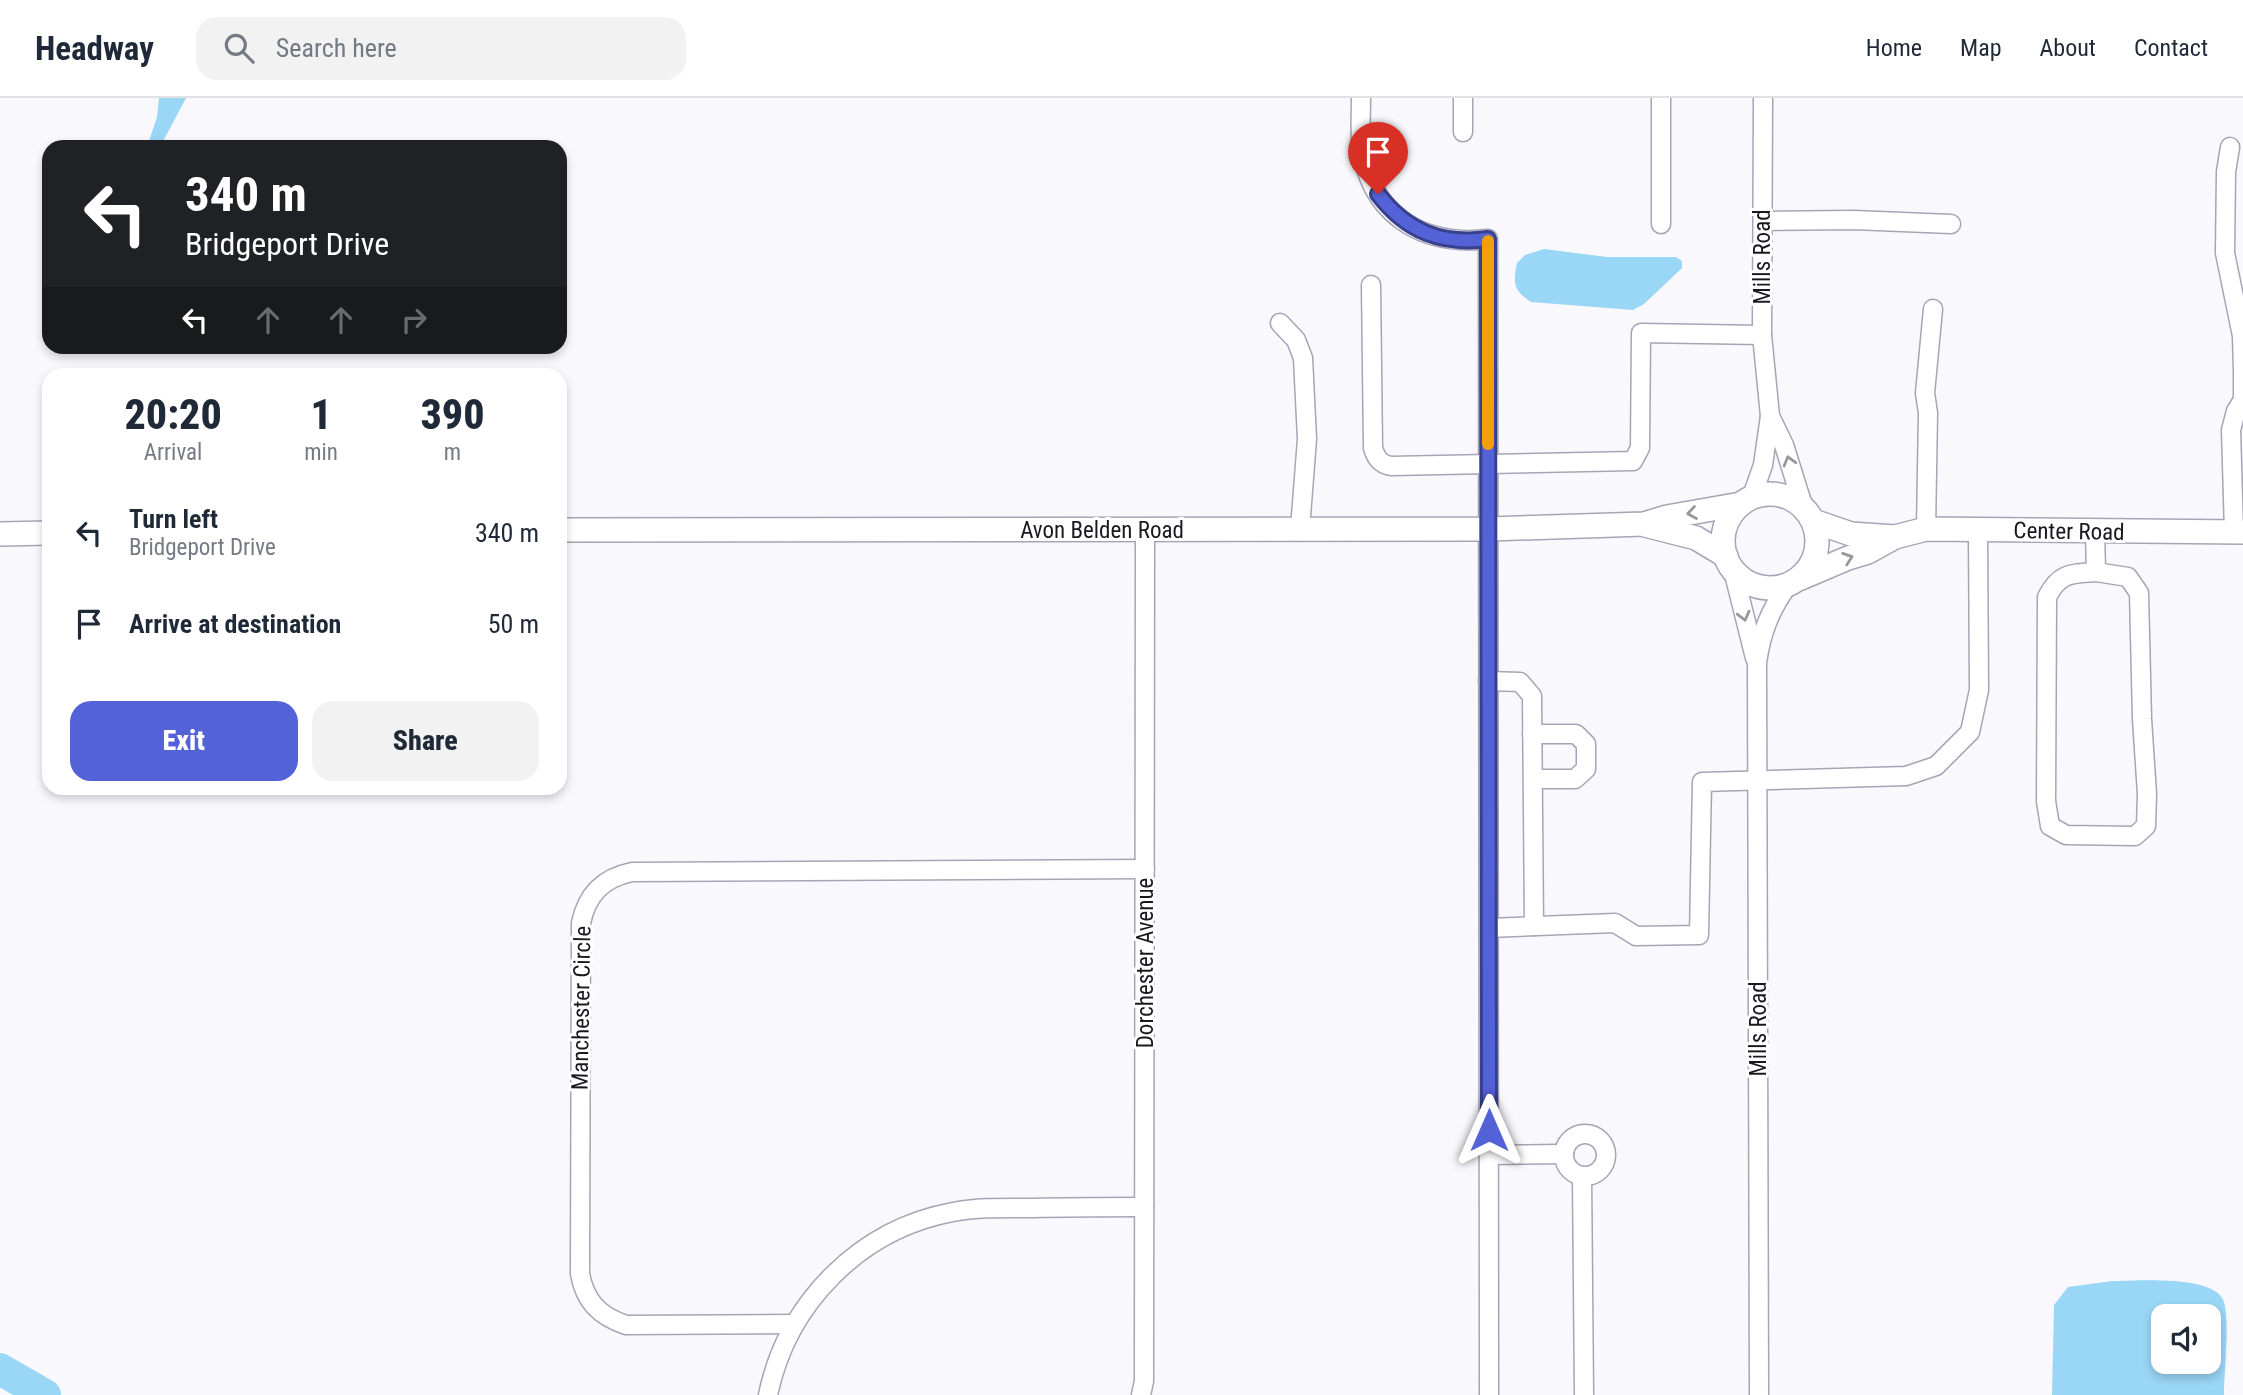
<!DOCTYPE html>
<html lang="en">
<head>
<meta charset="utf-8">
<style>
  body { margin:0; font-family:"Roboto Condensed",sans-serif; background:#f2f2f3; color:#1f2937; height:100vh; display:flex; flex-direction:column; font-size:26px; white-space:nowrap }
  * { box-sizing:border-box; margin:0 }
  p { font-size:23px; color:#747a83 }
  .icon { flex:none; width:38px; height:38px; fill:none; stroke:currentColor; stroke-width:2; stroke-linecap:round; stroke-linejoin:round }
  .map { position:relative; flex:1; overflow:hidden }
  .sheet { position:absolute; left:42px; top:270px; width:525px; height:427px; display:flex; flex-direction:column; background:#fff; border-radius:21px; box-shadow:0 4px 10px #0003 }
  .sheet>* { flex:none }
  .hud { position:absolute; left:42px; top:42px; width:525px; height:214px; border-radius:21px; box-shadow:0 4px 10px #0003; background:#202124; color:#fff; overflow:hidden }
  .fabs { position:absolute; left:2151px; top:1206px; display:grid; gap:14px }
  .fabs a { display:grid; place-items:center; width:70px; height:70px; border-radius:14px; background:#fff; box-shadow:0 4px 10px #0003; font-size:35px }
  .pin { position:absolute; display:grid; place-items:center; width:60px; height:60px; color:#fff; margin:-72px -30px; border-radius:50% 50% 50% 0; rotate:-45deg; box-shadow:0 0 7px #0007 }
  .pin .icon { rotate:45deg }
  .me { position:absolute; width:77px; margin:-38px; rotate:0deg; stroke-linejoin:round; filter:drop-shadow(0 0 5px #0008) }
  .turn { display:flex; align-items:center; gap:24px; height:147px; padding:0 28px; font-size:32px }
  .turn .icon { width:91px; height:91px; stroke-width:2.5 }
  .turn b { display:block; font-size:49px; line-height:60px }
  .lanes { display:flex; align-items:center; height:66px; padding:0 28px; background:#0003; justify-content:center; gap:35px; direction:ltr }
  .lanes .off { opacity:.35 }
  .eta { display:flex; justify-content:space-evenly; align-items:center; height:119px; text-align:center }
  .eta b { font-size:42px; font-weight:800; line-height:49px }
  .primary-button { display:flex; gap:14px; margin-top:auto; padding:14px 28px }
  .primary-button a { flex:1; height:80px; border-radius:21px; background:#5462d8; color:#fff; font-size:28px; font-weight:800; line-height:80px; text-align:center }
  .primary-button a+a { background:#f2f2f3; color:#1f2937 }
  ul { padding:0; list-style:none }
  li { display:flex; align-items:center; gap:21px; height:91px; padding:0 28px }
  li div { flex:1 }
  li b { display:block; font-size:26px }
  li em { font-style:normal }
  header { display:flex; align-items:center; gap:42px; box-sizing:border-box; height:98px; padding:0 35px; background:#fff; border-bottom:2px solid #e0e1e3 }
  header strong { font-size:33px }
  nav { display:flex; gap:38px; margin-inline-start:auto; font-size:24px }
  .search { width:490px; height:63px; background:#f2f2f3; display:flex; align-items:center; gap:18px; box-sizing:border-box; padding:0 24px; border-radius:21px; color:#747a83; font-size:26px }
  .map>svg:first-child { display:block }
  .water { fill:#9ad6f6; fill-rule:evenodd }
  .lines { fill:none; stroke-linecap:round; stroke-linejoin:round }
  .river { stroke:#9ad6f6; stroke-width:32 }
  .minor-casing { stroke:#a7a4b6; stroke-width:21 }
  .major-casing { stroke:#a7a4b6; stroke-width:26 }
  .minor { stroke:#fff; stroke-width:18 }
  .major { stroke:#fff; stroke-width:23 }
  .oneway { stroke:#98979a }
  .route-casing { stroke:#37408c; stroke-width:18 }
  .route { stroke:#5462d8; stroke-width:12 }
  .slow { stroke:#f59e0b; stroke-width:12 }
  .labels { text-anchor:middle; stroke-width:6; stroke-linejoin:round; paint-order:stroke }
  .street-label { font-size:23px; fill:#19181f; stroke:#fff }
</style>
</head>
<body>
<header>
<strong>Headway</strong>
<div class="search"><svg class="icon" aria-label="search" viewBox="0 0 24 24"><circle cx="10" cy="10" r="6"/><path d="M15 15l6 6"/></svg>Search here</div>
<nav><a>Home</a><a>Map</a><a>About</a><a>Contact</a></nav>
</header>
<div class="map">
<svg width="2243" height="1297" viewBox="0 0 2243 1297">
  <rect width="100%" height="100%" fill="#f9f9fd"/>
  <g class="water">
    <polygon points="159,0 186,0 160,49 147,49 157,19"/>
    <path d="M 1544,151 L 1607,159 L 1676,159 L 1682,163 L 1682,170 L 1644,206 L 1633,212 L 1531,204 C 1513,192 1513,185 1517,165 L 1525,157 Z"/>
    <path d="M 2112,1183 C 2136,1183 2216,1176 2224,1204 C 2230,1226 2224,1273 2224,1297 L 2052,1297 L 2054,1207 L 2068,1189 ZM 2208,1218 L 2208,1264 L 2163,1264 L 2163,1218 Z"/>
  </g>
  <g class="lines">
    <polyline class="river" points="0,1271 45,1297"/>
    <g class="minor-casing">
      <g id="minor">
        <path d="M 1361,0 C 1361,19 1359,40 1363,59 C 1376,122 1428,148 1488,141 L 1489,1297"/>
        <polyline points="1463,0 1463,34"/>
        <polyline points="1661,0 1661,126"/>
        <polyline points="2230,49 2226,74 2225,155 2242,238 2243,272 2243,302 2236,313 2231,332 2234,434"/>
        <polyline points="1763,123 1853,122 1951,126"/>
        <path d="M 1371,187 L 1373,350 C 1376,360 1380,366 1391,368 L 1633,363 L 1640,350 L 1641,235 L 1762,237"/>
        <polyline points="1280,225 1296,242 1303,260 1307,341 1300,431"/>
        <polyline points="1770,318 1784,347 1804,411"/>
        <polyline points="1751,401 1763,367 1770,318 1762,237 1763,0"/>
        <polyline points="1926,431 1928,315 1925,295 1933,211"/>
        <path d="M 2095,433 L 2096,474 C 2071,476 2060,474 2047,499 L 2046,703 L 2050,728 L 2066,737 L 2135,738 L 2146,728 L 2147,696 L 2142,621 L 2139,495 L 2128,479 L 2096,474"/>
        <polyline points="1733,472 1755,560"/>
        <polyline points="1488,583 1520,584 1532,598 1534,828"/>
        <polyline points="1532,636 1576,636 1586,646 1586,671 1575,681 1533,681"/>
        <polyline points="1489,830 1615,825 1636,838 1699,837 1702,684 1906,678 1936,668 1970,634 1979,592 1978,432"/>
        <circle cx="1585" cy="1057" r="21"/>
        <polyline points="1489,1057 1564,1056"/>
        <polyline points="1582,1078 1584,1297"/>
        <path d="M 794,1226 L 626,1227 C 599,1218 585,1203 580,1176 L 581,825 C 587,796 603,780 632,774 L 1145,771"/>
        <path d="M 768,1297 C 787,1205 860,1131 953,1114 C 979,1109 1006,1110 1033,1110 C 1070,1109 1107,1109 1144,1109"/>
        <polyline points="1141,1297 1144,1283 1145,432"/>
        <path d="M 1759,1297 L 1757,565 C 1761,535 1770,512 1788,487"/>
      </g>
    </g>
    <g class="major-casing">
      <g id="major">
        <circle cx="1770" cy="443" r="47"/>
        <polyline points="1813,423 1851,436 1895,439"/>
        <polyline points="1645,427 1696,440 1726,458"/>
        <polyline points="560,432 1489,431 1644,426 1667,419 1741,406"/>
        <polyline points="0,436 49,435"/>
        <polyline points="1801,480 1848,460 1868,454 1895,439 1926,431 2243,434"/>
      </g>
    </g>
    <use href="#minor" class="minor"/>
    <use href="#major" class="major"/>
  </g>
  <defs><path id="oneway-chevron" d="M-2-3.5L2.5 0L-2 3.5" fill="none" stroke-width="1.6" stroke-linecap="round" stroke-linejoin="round" transform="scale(1.75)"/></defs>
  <g class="oneway">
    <use href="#oneway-chevron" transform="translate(1789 363) rotate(-106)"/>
    <use href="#oneway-chevron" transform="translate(1692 415) rotate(171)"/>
    <use href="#oneway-chevron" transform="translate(1848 460) rotate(-19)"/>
    <use href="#oneway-chevron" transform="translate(1744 518) rotate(76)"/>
  </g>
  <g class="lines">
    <g class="route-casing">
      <path id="route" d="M 1378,96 C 1407,134 1442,147 1488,141 L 1489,1032"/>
    </g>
    <use href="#route" class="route"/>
    <polyline class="slow" points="1488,346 1488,143"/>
  </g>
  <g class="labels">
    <g class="street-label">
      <text transform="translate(1762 159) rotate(-90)" y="8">Mills Road</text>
      <text x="1102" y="440">Avon Belden Road</text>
      <text transform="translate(2069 433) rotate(1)" y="8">Center Road</text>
      <text transform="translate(1145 865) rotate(-90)" y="8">Dorchester Avenue</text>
      <text transform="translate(581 910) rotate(-89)" y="8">Manchester Circle</text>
      <text transform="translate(1758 931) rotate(-90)" y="8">Mills Road</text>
    </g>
  </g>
</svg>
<div class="fabs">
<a><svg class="icon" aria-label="sound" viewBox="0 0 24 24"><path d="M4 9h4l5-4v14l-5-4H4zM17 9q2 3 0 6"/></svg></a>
</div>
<div class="pin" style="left:1378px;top:96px;background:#d93025"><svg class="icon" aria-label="arrive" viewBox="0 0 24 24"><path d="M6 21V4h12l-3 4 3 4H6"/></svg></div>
<svg class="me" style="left:1489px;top:1032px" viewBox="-20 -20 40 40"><path d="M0-17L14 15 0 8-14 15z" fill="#5462d8" stroke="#fff" stroke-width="4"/></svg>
<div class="hud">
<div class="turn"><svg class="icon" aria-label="left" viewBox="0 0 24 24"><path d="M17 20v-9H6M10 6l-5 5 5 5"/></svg><div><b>340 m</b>Bridgeport Drive</div></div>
<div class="lanes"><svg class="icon" aria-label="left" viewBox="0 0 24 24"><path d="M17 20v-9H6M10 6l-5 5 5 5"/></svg><svg class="icon off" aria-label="ahead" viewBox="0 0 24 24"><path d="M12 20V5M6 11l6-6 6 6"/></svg><svg class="icon off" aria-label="ahead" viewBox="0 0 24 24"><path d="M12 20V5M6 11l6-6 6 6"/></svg><svg class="icon off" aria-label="right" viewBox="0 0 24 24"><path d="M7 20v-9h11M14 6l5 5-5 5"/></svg></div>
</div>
<section class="sheet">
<div class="eta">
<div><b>20:20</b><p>Arrival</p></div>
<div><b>1</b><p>min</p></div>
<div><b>390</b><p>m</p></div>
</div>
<ul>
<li><svg class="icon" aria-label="left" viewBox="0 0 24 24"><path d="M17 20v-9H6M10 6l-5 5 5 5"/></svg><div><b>Turn left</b><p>Bridgeport Drive</p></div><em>340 m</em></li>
<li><svg class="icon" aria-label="arrive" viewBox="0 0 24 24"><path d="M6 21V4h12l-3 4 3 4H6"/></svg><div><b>Arrive at destination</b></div><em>50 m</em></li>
</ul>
<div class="primary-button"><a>Exit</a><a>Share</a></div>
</section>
</div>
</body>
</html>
